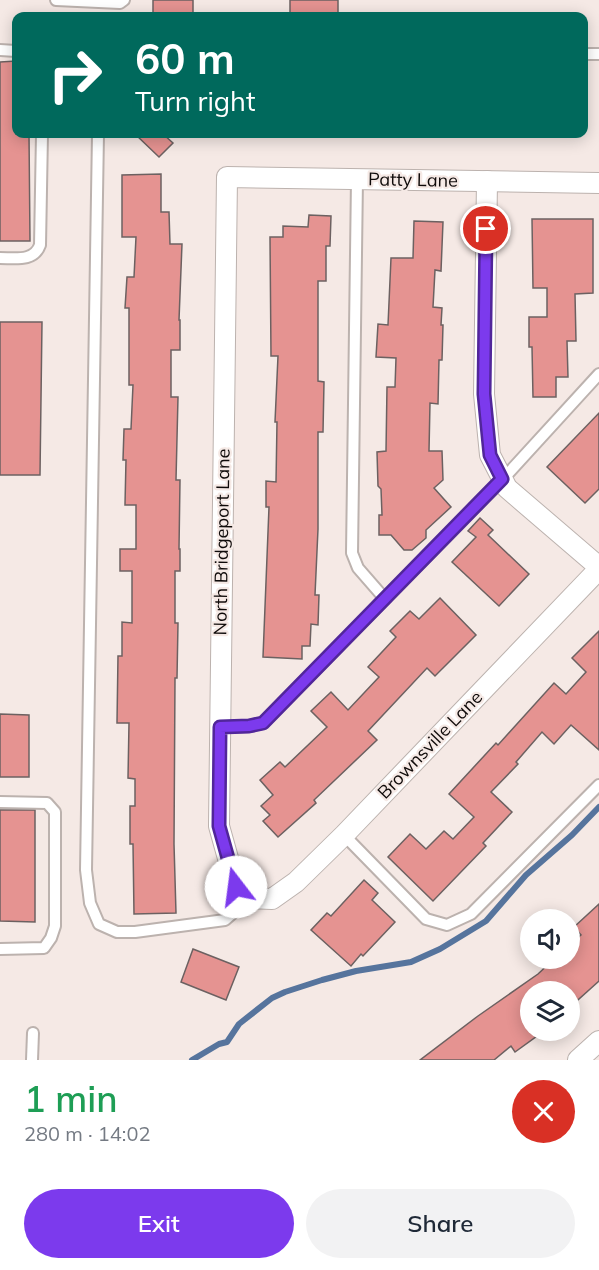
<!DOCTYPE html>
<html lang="en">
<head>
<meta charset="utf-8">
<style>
  body { margin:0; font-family:Mulish,sans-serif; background:#f2f2f3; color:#1f2937; height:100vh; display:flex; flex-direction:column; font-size:22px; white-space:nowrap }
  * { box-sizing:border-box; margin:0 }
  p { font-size:20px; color:#747a83 }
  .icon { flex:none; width:33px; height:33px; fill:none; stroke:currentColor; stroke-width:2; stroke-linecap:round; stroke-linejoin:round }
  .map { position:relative; height:1060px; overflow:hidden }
  .panel { display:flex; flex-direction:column; background:#fff; flex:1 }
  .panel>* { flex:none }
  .banner { position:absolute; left:12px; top:12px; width:576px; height:126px; border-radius:12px; box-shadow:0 3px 15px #0003; background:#00695c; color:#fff; overflow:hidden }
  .tools { position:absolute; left:520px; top:909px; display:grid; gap:12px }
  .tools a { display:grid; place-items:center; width:60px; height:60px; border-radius:50%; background:#fff; box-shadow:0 3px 15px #0003; font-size:30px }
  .pin { position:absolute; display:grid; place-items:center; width:51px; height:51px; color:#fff; margin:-26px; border:3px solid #fff; border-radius:50%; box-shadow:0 2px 6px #0007 }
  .me { position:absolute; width:66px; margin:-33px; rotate:345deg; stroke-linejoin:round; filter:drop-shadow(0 0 4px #0008) }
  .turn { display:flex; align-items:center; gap:21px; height:126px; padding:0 24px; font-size:27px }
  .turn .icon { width:78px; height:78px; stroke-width:2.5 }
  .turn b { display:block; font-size:42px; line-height:51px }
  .round { display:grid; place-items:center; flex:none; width:63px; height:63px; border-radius:32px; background:#f2f2f3 }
  .headline { display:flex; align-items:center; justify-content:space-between; height:102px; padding:0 24px }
  h1 { font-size:36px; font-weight:600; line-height:45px; color:#1e9e55 }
  .cta { display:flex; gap:12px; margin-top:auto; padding:12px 24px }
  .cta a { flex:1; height:69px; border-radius:36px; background:#7c3aed; color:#fff; font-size:24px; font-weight:600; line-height:69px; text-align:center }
  .cta a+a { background:#f2f2f3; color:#1f2937 }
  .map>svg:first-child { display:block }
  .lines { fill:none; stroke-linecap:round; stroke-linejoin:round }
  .stream { stroke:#56749d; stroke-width:6 }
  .building { fill:#e59391; stroke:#6c6161; stroke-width:1.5 }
  .lane-casing { stroke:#bcb2ae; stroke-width:14 }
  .street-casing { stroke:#bcb2ae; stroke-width:22 }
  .lane { stroke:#fff; stroke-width:10 }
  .street { stroke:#fff; stroke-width:20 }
  .route-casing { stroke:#51269a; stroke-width:15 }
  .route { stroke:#7c3aed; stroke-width:10 }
  .labels { text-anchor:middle; stroke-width:4.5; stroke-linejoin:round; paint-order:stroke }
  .street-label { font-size:18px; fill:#0e0a09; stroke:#f5e9e5 }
</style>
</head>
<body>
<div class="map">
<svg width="599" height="1060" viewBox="0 0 599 1060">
  <rect width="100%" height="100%" fill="#f5e9e5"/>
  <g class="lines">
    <polyline class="stream" points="192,1060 219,1044 227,1042 239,1024 272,998 285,992 322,980 356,971 411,962 440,949 486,921 526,875 572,835 599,807"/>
  </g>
  <g class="building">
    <rect x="153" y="0" width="40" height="16"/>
    <rect x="290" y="0" width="48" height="16"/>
    <polygon points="16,61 16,134 29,134 30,241 0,241 0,62"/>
    <polygon points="135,134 163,134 173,143 159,157"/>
    <polygon points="161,174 161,212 169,212 170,244 182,244 179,320 180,320 180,350 171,350 171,397 178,397 176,480 180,480 179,549 180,549 180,571 175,571 175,623 178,623 177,678 175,678 174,844 176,913 134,914 133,844 130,844 130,806 135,806 135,779 128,778 129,723 117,723 118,656 122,656 122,622 132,623 132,571 120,571 120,549 136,549 136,505 125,505 126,460 123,460 124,429 131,429 133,385 129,385 129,308 125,308 127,277 134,277 136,237 122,237 122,175"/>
    <polygon points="309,215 331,216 330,246 326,246 326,281 318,281 318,381 324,382 323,432 318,432 318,529 315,595 319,595 318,625 311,624 310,646 302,646 302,659 263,657 269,507 266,507 266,481 276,482 277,422 275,422 278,356 271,356 270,237 283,237 283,226 308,227"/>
    <polygon points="532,219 593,219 593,293 575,294 576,341 567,341 568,377 556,377 556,397 533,397 532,347 529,347 529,317 547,317 547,288 533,288"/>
    <polygon points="414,221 443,222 441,271 435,270 433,307 442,308 441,325 443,325 442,360 439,360 438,404 430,403 429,451 442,451 443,480 434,488 451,507 426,530 426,538 412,550 404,550 391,535 379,535 379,515 382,515 381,489 378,486 377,452 386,451 387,387 395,387 396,358 376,357 378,324 388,325 391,258 413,258"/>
    <polygon points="0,322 42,322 40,475 0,475"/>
    <polygon points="599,413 599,489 585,503 547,467"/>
    <polygon points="480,518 493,530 488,535 529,574 499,606 452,562 476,537 468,531"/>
    <polygon points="440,598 476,635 435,676 427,668 368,731 377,740 314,800 316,803 278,837 263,821 270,815 261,806 273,795 260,780 280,762 285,767 327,727 311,711 331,692 348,710 379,677 368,667 396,637 390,631 410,611 419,619"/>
    <polygon points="599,631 599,750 571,725 554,744 542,732 516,762 518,764 491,792 512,812 483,843 486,846 433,901 388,857 410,834 426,849 444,831 453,839 474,817 449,794 496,743 498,745 554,683 566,694 586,672 572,658"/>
    <polygon points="0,714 29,715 29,777 0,777"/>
    <polygon points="0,810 35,810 35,922 0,921"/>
    <polygon points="364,880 378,893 372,900 395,922 363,956 361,954 351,966 311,930 327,913 331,916"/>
    <polygon points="599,904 599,981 570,1007 570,992 531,992 531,1015 525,1019 531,1028 531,1030 532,1030 537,1036 515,1052 511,1046 494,1060 420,1060 478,1016 538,974 555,958 570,958 570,944 581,935 574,927"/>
    <polygon points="193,949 239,967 226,1000 181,982"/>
  </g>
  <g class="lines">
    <g class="lane-casing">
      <g id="lane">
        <polyline points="56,0 120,3 124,0"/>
        <polyline points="0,50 16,51"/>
        <polyline points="584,54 599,54"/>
        <polyline points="98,134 86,870 90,903 99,924 117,932 135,932 225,920 250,898"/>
        <polyline points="357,179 352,553 358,568 385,599"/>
        <path d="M 0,258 C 15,258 34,262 40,245 L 42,134"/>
        <polyline points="220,727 249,726 263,723 503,479 599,374"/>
        <polyline points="0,802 47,803 55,812 55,926 51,938 44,948 0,949"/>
        <polyline points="344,835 426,919 447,925 471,914 599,785"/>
        <polyline points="32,1060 33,1033"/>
      </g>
    </g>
    <g class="street-casing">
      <g id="street">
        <polyline points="487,181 484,394 490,455 507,488 599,567"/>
        <polyline points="599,183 227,177 219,826 236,887 250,898 272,899 296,882 344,835 599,569"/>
        <polyline points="578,1060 599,1041"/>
      </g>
    </g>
    <use href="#lane" class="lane"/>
    <use href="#street" class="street"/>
  </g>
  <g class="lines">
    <g class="route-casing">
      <polyline id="route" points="236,887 219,826 220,727 249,726 263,723 502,479 490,455 484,394 486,229"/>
    </g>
    <use href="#route" class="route"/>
  </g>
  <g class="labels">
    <g class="street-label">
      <text transform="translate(413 180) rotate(1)" y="6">Patty Lane</text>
      <text transform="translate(222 542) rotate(-89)" y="6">North Bridgeport Lane</text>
      <text transform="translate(430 745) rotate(-46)" y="6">Brownsville Lane</text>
    </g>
  </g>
</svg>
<div class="tools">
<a><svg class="icon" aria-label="sound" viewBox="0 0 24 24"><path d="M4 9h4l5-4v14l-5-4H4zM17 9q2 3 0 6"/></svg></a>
<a><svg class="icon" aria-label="layers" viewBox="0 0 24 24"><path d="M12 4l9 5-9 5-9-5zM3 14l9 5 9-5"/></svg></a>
</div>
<div class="pin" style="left:486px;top:229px;background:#d93025"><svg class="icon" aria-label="arrive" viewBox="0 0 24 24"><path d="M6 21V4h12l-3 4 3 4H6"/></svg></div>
<svg class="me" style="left:236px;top:887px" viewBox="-20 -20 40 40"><circle r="19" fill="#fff"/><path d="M0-13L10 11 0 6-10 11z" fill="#7c3aed"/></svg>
<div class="banner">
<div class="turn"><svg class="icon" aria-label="right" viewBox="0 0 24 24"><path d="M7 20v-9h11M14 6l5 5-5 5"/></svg><div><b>60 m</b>Turn right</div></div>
</div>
</div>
<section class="panel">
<div class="headline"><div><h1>1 min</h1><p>280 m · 14:02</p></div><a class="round" style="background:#d93025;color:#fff"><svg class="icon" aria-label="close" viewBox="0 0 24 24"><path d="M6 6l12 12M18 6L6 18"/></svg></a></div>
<div class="cta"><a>Exit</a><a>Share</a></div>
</section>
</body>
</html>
